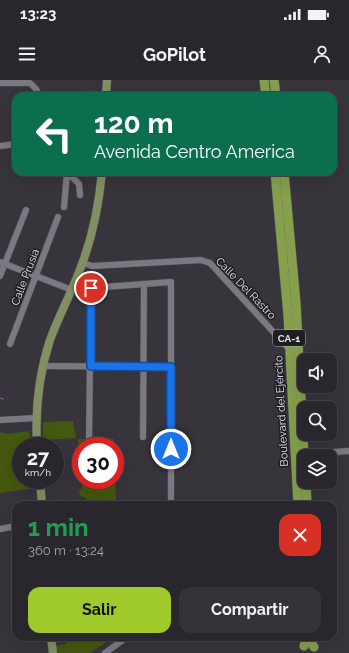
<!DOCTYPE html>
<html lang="es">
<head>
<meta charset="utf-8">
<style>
  body { margin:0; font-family:Raleway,sans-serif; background:#353339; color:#f1f3f6; height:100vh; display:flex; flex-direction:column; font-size:15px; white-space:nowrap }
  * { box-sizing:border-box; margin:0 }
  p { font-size:13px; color:#a5a5aa }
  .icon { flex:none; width:22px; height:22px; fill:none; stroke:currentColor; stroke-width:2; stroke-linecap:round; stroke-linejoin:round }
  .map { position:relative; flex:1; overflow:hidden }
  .side { position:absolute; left:12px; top:421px; width:325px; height:140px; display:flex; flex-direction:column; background:#29272d; border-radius:12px; box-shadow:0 4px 16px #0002,0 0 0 1px #454449 }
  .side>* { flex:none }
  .top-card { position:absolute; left:12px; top:12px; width:325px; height:84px; border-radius:12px; box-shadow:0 4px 16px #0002,0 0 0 1px #454449; background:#0b6e4f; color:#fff; overflow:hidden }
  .buttons { position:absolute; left:297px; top:273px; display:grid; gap:8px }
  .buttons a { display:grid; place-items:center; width:40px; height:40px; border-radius:8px; background:#29272d; box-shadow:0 4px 16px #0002,0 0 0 1px #454449; font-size:20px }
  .speed { position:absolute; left:12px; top:357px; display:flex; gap:8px; font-size:20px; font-weight:700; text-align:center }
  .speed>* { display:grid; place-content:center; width:52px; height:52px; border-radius:50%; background:#29272d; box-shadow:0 4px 16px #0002,0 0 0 1px #454449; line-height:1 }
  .speed small { font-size:10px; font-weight:400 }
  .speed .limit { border:6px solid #d22; background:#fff; color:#111 }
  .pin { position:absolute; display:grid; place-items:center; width:34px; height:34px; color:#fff; margin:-17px; border:2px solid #fff; border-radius:50%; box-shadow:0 1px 4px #0007 }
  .me { position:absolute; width:44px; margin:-22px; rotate:0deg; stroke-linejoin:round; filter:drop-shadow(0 0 3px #0008) }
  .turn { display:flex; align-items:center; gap:14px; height:84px; padding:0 16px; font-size:18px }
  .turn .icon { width:52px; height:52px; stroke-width:2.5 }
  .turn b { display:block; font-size:28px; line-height:34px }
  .round { display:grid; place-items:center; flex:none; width:42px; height:42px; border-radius:12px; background:#353339 }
  .overview { display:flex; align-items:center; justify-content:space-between; height:68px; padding:0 16px }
  h1 { font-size:24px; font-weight:700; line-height:30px; color:#1e9e55 }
  .primary-button { display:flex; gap:8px; margin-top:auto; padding:8px 16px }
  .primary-button a { flex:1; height:46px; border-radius:12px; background:#a0c92b; color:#111; font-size:16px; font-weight:700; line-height:46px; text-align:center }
  .primary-button a+a { background:#353339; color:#f1f3f6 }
  .status { display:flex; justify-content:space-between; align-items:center; height:28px; padding:0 20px; background:#29272d; direction:ltr }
  .status svg { height:11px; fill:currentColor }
  header { display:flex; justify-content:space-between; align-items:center; height:52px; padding:0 16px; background:#29272d; font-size:18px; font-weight:700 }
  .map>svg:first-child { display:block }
  .green { fill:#44580f }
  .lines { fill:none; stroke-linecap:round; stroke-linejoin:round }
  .stream { stroke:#6e5193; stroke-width:1.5 }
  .minor-casing { stroke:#535057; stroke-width:7 }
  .major-casing { stroke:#535057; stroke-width:9 }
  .highway-casing { stroke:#535057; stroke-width:10 }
  .minor { stroke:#7b7881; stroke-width:6 }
  .major { stroke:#818f62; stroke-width:8 }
  .highway { stroke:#859f4d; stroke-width:9 }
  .route-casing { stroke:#114b97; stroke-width:10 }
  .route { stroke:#1a73e8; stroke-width:7 }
  .labels { text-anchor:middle; stroke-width:3; stroke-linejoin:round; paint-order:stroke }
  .shield { fill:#1e1d20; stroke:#aba9ad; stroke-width:1 }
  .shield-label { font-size:10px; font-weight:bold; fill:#e7e5ea }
  .street-label { font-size:11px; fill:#e7e5ea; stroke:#1e1d20 }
</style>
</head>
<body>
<div class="status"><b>13:23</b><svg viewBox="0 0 49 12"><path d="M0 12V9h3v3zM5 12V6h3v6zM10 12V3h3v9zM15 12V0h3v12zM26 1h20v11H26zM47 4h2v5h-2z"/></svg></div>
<header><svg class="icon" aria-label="menu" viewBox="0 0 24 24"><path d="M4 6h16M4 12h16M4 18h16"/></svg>GoPilot<svg class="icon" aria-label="person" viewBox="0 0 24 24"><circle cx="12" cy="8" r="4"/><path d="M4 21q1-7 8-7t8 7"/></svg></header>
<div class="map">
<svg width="349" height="573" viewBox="0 0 349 573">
  <rect width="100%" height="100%" fill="#37343c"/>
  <g class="green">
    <polygon points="73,341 76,358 43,360 43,342"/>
    <polygon points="29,351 31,366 21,366 21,400 34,400 34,408 0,413 0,352 8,354"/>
    <polygon points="77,359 114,359 114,366 81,366 81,370"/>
    <polygon points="115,388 116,422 93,424 84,417 80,416 79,412 86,400 115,400"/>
    <polygon points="66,557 111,557 111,559 90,573 57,573 56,566 66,564"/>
  </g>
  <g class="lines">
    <polyline class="stream" points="0,318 3,319"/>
    <g class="minor-casing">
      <g id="minor">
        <polyline points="0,3 30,3 36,9 39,16"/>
        <polyline points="58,16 89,14 106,15"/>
        <polyline points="0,66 16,64"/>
        <polyline points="67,92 79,104 80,115"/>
        <polyline points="64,127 67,93"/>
        <polyline points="0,182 72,210"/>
        <polyline points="83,183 92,186 201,180 210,183 290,270"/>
        <polyline points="0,196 26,130"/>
        <polyline points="73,207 78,209 91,208 171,202 171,425"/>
        <polyline points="10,264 58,137"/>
        <polyline points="43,286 171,287"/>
        <polyline points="0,340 36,338"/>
        <polyline points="143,357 144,204"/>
        <polyline points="89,358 91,208"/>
        <polyline points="304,374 349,371"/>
        <polyline points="0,449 16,446"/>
        <polyline points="105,573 127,557"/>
      </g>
    </g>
    <g class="major-casing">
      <g id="major">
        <polyline points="106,16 107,0"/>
        <path d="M 37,366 C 35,330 39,294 50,260 C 59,235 73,210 82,184 C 93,155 99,124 102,92"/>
        <polyline points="40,400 42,425"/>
        <polyline points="51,557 53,573"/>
      </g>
    </g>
    <g class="highway-casing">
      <g id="highway">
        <polyline points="264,0 266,16"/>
        <polyline points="274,0 276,16"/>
        <polyline points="275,92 288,235 298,425"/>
        <polyline points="284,92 296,223 304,376"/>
        <polyline points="306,402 307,425"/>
        <polyline points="304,566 305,562 309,561 311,562 314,567"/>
      </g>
    </g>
    <use href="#minor" class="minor"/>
    <use href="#major" class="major"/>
    <use href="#highway" class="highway"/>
  </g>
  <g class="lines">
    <g class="route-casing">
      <polyline id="route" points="91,208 91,286 171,287 171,369"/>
    </g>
    <use href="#route" class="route"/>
  </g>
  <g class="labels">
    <rect class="shield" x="273" y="250" width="32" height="16" rx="3"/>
    <g class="shield-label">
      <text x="289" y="262">CA-1</text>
    </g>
    <g class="street-label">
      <text transform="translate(25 197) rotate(-69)" y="4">Calle Prusia</text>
      <text transform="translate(246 208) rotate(46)" y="4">Calle Del Rastro</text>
      <text transform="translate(281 331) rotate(-93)" y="4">Boulevard del Ejército</text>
    </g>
  </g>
</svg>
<div class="buttons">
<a><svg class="icon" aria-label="sound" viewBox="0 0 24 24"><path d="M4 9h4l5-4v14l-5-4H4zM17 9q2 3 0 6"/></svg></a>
<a><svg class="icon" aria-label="search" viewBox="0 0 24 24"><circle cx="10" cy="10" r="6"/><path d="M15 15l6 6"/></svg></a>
<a><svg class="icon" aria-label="layers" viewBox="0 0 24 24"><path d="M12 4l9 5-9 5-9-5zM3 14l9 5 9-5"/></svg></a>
</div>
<div class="speed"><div>27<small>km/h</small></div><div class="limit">30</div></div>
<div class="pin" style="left:91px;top:208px;background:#d93025"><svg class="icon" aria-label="arrive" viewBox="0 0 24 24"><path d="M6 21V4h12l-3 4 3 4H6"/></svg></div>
<svg class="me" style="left:171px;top:369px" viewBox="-20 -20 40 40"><circle r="17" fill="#1a73e8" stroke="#fff" stroke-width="3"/><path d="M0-11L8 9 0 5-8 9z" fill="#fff"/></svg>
<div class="top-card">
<div class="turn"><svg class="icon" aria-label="left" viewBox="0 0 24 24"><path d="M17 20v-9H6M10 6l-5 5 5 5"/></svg><div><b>120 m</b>Avenida Centro America</div></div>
</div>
<section class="side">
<div class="overview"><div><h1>1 min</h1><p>360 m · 13:24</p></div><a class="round" style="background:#d93025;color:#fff"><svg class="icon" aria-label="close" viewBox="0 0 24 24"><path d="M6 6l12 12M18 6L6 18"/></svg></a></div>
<div class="primary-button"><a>Salir</a><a>Compartir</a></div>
</section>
</div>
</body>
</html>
